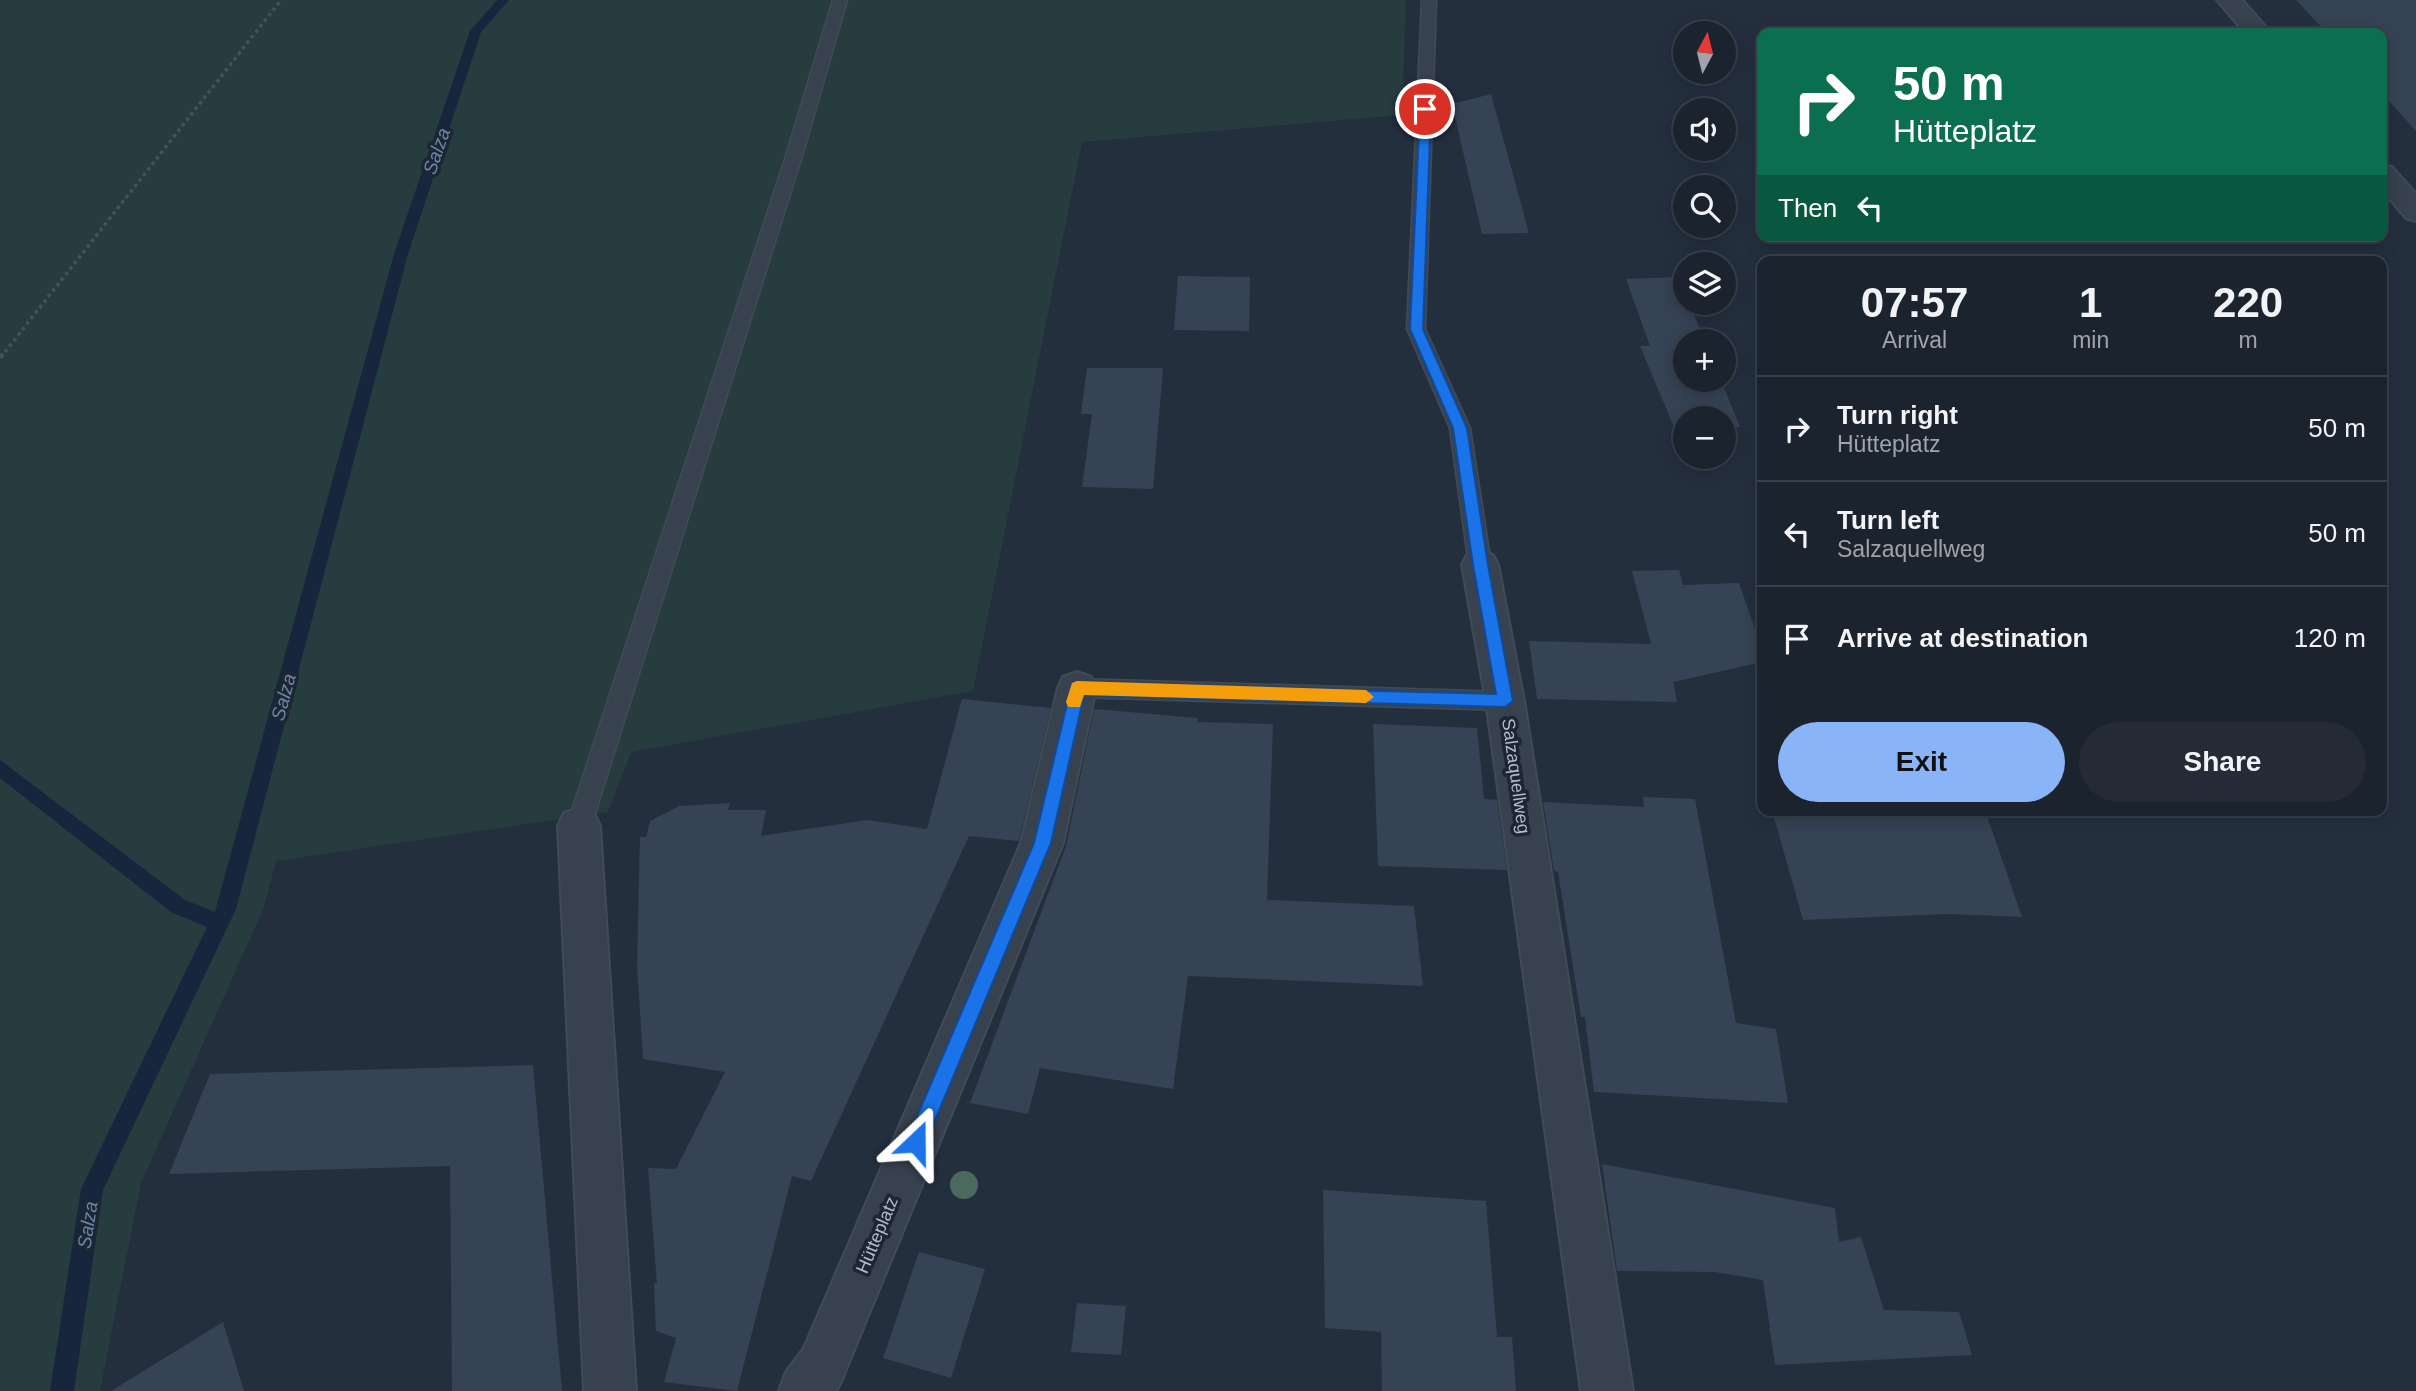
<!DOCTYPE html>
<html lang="en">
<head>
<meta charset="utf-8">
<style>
  body { margin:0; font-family:Arial,sans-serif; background:#242b36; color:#f1f3f6; height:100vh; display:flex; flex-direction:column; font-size:26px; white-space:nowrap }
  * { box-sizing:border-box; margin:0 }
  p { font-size:23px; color:#a0a4aa }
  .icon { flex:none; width:38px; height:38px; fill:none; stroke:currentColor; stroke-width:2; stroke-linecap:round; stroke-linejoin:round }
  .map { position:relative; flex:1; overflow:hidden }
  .drawer { position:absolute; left:1757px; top:256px; width:630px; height:560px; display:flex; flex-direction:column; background:#1b232e; border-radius:14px; box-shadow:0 4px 18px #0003,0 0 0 2px #39404a }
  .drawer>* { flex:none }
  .banner { position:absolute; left:1757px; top:28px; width:630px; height:214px; border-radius:14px; box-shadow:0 4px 18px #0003,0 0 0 2px #39404a; background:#0b6e4f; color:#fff; overflow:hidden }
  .needle { width:46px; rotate:7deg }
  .fabs { position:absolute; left:1673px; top:21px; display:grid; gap:14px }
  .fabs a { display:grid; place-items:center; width:63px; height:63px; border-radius:50%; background:#1b232e; box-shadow:0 4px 18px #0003,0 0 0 2px #39404a; font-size:35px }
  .pin { position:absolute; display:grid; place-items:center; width:60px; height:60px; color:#fff; margin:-30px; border:4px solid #fff; border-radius:50%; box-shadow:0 2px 7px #0007 }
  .me { position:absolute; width:77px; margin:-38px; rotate:23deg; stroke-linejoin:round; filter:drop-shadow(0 0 5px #0008) }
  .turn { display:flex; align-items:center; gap:24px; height:147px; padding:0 21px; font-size:32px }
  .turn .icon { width:91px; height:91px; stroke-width:2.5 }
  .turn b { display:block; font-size:49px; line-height:60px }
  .then { display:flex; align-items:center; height:66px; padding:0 21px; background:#0003; gap:14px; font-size:26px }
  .eta { display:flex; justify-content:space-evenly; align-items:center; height:119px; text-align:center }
  .eta b { font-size:42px; font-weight:700; line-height:49px }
  .cta { display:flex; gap:14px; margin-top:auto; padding:14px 21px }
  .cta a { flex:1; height:80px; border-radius:42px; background:#8ab4f8; color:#111; font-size:28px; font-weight:700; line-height:80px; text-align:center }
  .cta a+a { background:#242b36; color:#f1f3f6 }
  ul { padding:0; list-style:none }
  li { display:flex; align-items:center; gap:21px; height:105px; padding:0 21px; border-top:2px solid #39404a }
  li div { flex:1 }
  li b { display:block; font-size:26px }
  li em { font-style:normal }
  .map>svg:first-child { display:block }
  .green { fill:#263c3f }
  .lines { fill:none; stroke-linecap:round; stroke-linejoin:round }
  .stream { fill:#17263c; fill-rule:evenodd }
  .building { fill:#364354 }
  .service-casing { stroke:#414a57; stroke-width:3 }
  .minor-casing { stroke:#414a57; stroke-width:4 }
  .path-far1 { stroke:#3f5557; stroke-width:3.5; stroke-dasharray:3.5 3.5; stroke-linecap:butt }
  .path { stroke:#3f5557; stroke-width:4.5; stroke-dasharray:5 5; stroke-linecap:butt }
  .service { fill:#38414e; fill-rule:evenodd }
  .minor { fill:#38414e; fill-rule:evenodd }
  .tree { fill:#4b6a5d }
  .route { fill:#1a73e8; stroke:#114b97; stroke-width:2 }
  .slow { fill:#f59e0b }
  .labels { text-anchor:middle; stroke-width:7; stroke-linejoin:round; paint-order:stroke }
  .street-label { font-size:18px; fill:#b4bcc9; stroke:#1d2633 }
  .water-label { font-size:19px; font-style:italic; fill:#6d86a8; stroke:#1d2633 }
</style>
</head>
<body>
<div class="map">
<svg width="2416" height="1391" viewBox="0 0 2416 1391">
  <rect width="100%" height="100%" fill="#242f3e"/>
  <polygon class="green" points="0,0 1406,0 1402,115 1082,142 973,691 631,752 608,812 276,861 264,907 141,1183 100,1391 0,1391"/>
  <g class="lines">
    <polygon class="stream" points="497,0 509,0 481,32 408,254 236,909 103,1190 74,1391 50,1391 81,1189 207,927 171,912 0,778 0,760 185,900 215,912 394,254 470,31"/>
  </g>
  <g class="building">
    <polygon points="2296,0 2416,0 2416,131 2382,93 2382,33 2327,33"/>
    <polygon points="1491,94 1529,233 1482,234 1452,104"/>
    <polygon points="1178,276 1250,277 1249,331 1174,330"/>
    <polygon points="1678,277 1685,295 1685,303 1689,303 1705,341 1685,341 1685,380 1721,380 1740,427 1724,427 1724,418 1685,418 1685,427 1674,427 1640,346 1650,346 1626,279"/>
    <polygon points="1087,368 1163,368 1153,489 1082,487 1092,414 1081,414"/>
    <polygon points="1679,570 1683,585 1739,583 1762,649 1762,662 1673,682 1677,702 1537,699 1529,641 1651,644 1632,571"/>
    <polygon points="962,699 1051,708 1019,841 969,836 811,1181 792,1176 737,1391 664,1382 676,1338 656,1331 654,1283 657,1284 648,1168 676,1169 725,1072 643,1059 637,964 640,837 646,837 650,821 679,806 730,803 728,810 766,810 761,836 867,820 927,829"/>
    <polygon points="1094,709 1198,718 1197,722 1273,724 1267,900 1414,906 1423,986 1188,976 1173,1089 1040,1068 1028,1114 970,1103 1066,846"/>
    <polygon points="1373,724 1477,728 1484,799 1497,800 1507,870 1378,866"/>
    <polygon points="1643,797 1695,799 1736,1023 1776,1029 1788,1103 1594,1092 1585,1017 1581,1017 1558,872 1554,871 1543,802 1644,807"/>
    <polygon points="1772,810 1985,810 2022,917 1948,914 1803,920"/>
    <polygon points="533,1065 562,1391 452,1391 450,1166 169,1174 210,1074"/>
    <polygon points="1602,1164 1835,1208 1839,1242 1861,1237 1884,1310 1959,1312 1972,1355 1775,1365 1763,1280 1715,1272 1617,1271"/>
    <polygon points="1323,1190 1486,1201 1497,1337 1512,1337 1516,1391 1382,1391 1381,1332 1325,1328"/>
    <polygon points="919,1252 985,1269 951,1378 883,1358"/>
    <polygon points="1077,1303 1126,1306 1121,1355 1071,1352"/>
    <polygon points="223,1322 244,1391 111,1391"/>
  </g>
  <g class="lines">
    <g class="service-casing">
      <g id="service">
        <polygon points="833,0 847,0 802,156 591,826 588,834 579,837 570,834 567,826 786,156"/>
        <polygon points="1422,0 1436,0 1425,329 1470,428 1491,565 1487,571 1480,573 1473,571 1469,565 1450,428 1407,329"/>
        <polygon points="1077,679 1505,692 1513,694 1516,701 1513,708 1505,710 1077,697 1069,695 1066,688 1069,681"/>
      </g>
    </g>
    <g class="minor-casing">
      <g id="minor">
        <polygon points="2217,0 2242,0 2271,33 2245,33"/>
        <polygon points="2382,165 2392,167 2416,194 2416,221 2406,218 2382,190"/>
        <polygon points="1480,551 1493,555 1498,565 1524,701 1633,1391 1581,1391 1486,701 1462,565 1467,555"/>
        <polygon points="1077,672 1091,677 1096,688 1063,843 840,1384 836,1391 779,1391 786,1372 804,1348 1021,843 1058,688 1063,677"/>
        <polygon points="579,808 594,813 600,826 636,1391 584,1391 558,826 564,813"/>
      </g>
    </g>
    <polyline class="path-far1" points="5,352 281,0"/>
    <polyline class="path" points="0,358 6,350"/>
    <use href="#service" class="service"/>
    <use href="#minor" class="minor"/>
  </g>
  <circle class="tree" cx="964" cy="1185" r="14"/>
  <polygon class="route" points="1425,106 1431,109 1423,329 1467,428 1488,565 1513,701 1505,707 1084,695 1051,843 923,1149 916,1152 909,1149 906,1142 1034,843 1072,683 1496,694 1473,565 1453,428 1410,329 1420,109"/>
  <polygon class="slow" points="1077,681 1366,690 1374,697 1366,703 1084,695 1080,707 1068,707 1066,702 1072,683"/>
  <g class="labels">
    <g class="street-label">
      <text transform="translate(1516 776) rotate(82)" y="6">Salzaquellweg</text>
      <text transform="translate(877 1235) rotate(-67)" y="6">Hütteplatz</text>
    </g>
    <g class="water-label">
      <text transform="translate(436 151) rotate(-71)" y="7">Salza</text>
      <text transform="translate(283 697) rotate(-75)" y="7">Salza</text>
      <text transform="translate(87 1225) rotate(-81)" y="7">Salza</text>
    </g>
  </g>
</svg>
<div class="fabs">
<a><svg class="needle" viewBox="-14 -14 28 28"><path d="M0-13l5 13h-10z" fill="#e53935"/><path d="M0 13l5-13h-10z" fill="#a0a4aa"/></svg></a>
<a><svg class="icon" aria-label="sound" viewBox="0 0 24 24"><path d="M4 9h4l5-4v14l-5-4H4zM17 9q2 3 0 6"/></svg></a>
<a><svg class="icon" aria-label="search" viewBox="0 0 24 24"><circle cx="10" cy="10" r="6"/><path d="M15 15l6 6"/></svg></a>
<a><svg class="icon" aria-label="layers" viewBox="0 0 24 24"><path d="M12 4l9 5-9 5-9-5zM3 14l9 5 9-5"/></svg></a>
<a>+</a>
<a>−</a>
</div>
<div class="pin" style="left:1425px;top:109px;background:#d93025"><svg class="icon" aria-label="arrive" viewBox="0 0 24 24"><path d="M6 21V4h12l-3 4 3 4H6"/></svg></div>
<svg class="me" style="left:916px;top:1142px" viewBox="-20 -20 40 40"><path d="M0-17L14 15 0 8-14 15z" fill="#1a73e8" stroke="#fff" stroke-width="4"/></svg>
<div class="banner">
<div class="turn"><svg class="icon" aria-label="right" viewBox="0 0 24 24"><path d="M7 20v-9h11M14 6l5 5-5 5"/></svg><div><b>50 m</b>Hütteplatz</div></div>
<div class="then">Then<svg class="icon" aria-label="left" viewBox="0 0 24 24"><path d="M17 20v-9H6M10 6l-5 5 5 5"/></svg></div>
</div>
<section class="drawer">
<div class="eta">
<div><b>07:57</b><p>Arrival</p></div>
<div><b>1</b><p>min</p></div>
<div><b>220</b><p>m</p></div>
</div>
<ul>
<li><svg class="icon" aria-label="right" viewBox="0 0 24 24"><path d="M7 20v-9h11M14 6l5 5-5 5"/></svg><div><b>Turn right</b><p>Hütteplatz</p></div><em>50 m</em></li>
<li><svg class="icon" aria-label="left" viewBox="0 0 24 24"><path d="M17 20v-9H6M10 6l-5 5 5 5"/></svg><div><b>Turn left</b><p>Salzaquellweg</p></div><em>50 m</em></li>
<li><svg class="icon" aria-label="arrive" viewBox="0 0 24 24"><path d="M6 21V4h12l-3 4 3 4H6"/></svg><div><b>Arrive at destination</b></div><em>120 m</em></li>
</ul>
<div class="cta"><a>Exit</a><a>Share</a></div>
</section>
</div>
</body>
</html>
